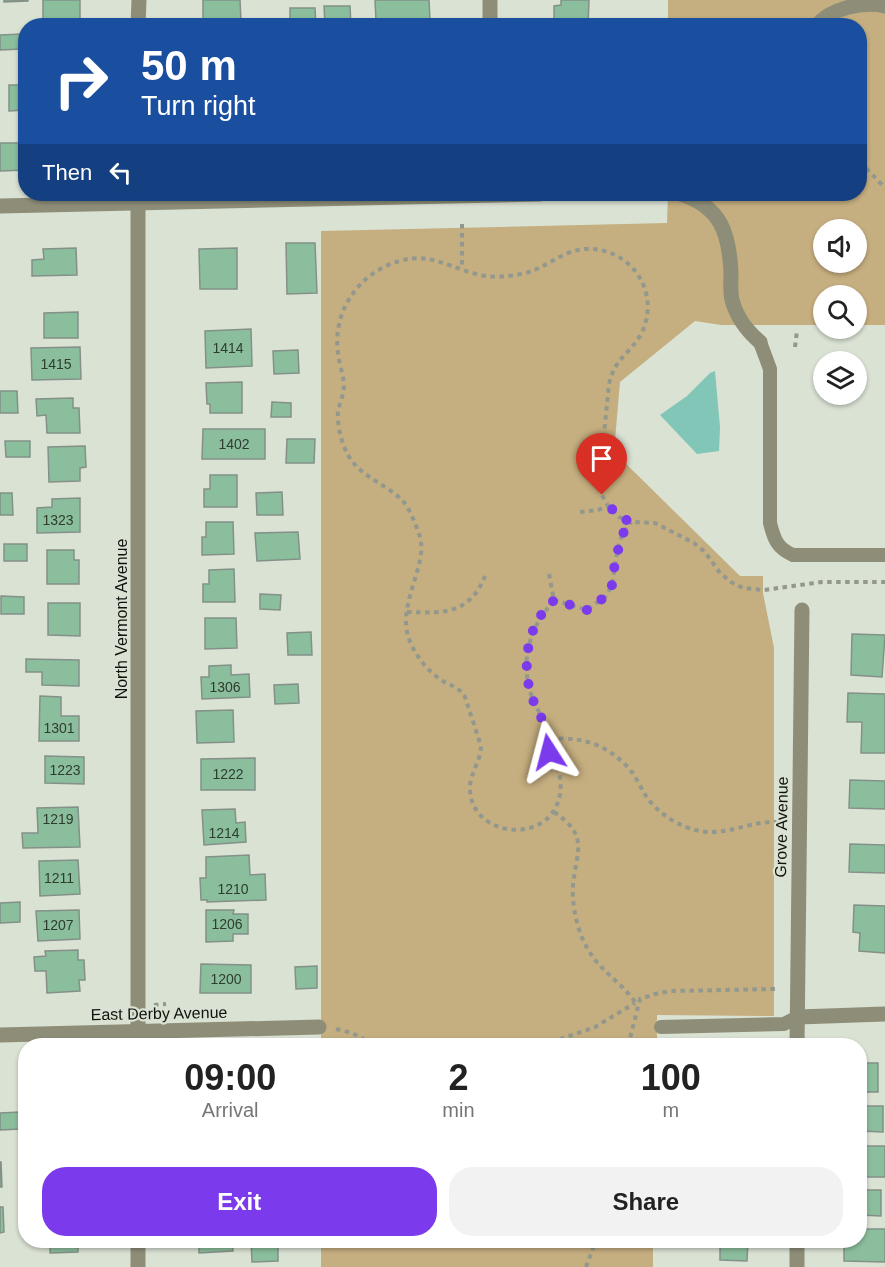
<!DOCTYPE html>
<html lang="en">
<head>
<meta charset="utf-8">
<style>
  body { margin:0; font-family:Arial,sans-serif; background:#f2f2f2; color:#222; height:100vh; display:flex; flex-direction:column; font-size:22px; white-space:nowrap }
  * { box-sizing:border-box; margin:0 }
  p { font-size:20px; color:#767676 }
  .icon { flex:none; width:33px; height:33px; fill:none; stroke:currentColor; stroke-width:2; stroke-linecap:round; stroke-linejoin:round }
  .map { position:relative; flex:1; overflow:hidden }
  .details { position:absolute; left:18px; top:1038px; width:849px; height:210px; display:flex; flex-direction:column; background:#fff; border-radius:24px; box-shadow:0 2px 4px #0004 }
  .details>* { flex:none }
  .banner { position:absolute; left:18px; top:18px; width:849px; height:183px; border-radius:24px; box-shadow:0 2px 4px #0004; background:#1a4fa0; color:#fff; overflow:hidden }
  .fabs { position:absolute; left:813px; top:219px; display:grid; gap:12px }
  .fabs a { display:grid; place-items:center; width:54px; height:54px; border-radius:50%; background:#fff; box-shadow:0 2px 4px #0004; font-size:30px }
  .pin { position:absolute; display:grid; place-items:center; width:51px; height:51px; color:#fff; margin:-62px -26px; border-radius:50% 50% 50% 0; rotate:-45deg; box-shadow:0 0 6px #0007 }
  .pin .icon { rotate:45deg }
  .me { position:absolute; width:66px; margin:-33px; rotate:351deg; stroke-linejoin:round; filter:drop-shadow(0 0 4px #0008) }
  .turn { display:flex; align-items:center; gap:21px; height:126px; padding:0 24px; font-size:27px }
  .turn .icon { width:78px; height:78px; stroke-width:2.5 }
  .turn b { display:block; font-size:42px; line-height:51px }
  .then { display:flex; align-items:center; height:57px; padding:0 24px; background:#0003; gap:12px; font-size:22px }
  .eta { display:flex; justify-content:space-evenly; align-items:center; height:102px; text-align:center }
  .eta b { font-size:36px; font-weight:600; line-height:42px }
  .button { display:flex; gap:12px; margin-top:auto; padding:12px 24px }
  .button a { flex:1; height:69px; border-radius:24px; background:#7c3aed; color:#fff; font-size:24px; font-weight:600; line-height:69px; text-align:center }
  .button a+a { background:#f2f2f2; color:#222 }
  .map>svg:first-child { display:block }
  .green { fill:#c5ae7f; fill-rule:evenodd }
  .water { fill:#81c6b6 }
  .building { fill:#8bbe9c; stroke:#839188; stroke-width:1.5 }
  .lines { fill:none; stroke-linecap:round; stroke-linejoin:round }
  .path { stroke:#92988d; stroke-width:4; stroke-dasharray:4.5 4.5; stroke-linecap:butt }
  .lane { stroke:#8e8e78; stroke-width:14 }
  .street { stroke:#8e8e78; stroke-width:15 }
  .route { stroke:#7c3aed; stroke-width:10; stroke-dasharray:0 18 }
  .labels { text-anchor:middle; stroke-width:4.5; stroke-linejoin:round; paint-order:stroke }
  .number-label { font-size:14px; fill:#2f3d31 }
  .street-label { font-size:16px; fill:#10120d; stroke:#dae2d4 }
</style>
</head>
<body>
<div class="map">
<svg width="885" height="1267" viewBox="0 0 885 1267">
  <rect width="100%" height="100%" fill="#dae2d4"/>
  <g class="green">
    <path d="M 668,0 L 885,0 L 885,325 L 857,325 L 856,296 L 824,296 L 823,325 L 721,325 L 695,321 L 620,382 L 614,452 L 740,576 L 763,576 L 763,593 L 774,648 L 774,1016 L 657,1015 L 657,1045 L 321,1045 L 321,231 L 667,223 L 668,194 L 860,194 L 860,26 L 668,25 ZM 824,230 L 856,230 L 856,262 L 824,262 Z"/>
    <rect x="321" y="1241" width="332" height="26"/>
  </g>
  <polygon class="water" points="715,371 720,427 719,451 697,454 660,415 687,396 710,373"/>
  <g class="building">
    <polygon points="4,0 28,0 28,1 4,2"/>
    <polygon points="43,0 80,0 80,21 43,22"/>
    <polygon points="203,0 240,0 241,21 203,22"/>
    <polygon points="375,0 429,0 430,20 376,21"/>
    <polygon points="561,0 589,0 588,26 554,26 554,6 561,5"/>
    <polygon points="324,6 350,6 351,26 325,26"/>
    <polygon points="290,8 315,8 316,26 290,26"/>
    <polygon points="22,34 22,49 0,50 0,35"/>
    <polygon points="9,85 26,85 26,110 9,111"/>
    <polygon points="0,143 26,143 26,170 0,171"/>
    <polygon points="286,243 315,243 317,293 287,294"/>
    <polygon points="76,248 77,275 32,276 32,260 44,259 43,249"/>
    <polygon points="237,248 237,289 200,289 199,249"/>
    <polygon points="78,312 78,338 44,338 44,313"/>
    <polygon points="251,329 252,366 206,368 205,331"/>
    <polygon points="80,347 81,379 32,380 31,348"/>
    <polygon points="298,350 299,373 274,374 273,351"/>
    <polygon points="242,382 242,413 210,413 210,404 207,404 206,383"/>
    <polygon points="0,391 17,391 18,413 0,413"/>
    <polygon points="73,398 73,408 79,408 80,433 47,433 46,415 37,416 36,399"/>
    <polygon points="272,402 291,403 291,417 271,417"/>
    <polygon points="203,429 265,429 265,459 202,459"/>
    <polygon points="287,439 315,439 314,463 286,463"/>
    <polygon points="5,441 30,441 30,457 6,457"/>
    <polygon points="85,446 86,467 80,468 80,481 49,482 48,447"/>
    <polygon points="210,475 237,475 237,507 204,507 204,489 210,489"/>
    <polygon points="282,492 283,515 257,515 256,493"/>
    <polygon points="0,493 12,493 13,515 0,515"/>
    <polygon points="80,498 80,532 37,533 37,508 52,507 52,499"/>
    <polygon points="206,522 233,522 234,554 202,555 202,537 206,537"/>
    <polygon points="298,532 300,559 257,561 255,533"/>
    <rect x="4" y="544" width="23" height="17"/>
    <polygon points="47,550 74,550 74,560 79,560 79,584 47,584"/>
    <polygon points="234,569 235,602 203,602 203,584 209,584 209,570"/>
    <polygon points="260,594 281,595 280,610 260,609"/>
    <polygon points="1,596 24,597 24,614 1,614"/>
    <polygon points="48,603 80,603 80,636 48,635"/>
    <polygon points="205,618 236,618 237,648 205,649"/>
    <polygon points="311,632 312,655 288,655 287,633"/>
    <polygon points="852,634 885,635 882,677 851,675"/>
    <polygon points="26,659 79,660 79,686 42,685 42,672 26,672"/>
    <polygon points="231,665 231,675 249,674 250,697 202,699 201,677 209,677 209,666"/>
    <polygon points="298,684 299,703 275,704 274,685"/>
    <polygon points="848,693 885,694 885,753 861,753 862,722 847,722"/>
    <polygon points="40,696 61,697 61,716 79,716 79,741 39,741"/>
    <polygon points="233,710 234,742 197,743 196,711"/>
    <polygon points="45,756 84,757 84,784 45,783"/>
    <polygon points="255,758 255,790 201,790 201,759"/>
    <polygon points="850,780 885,781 885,809 849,808"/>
    <polygon points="78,807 80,847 23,848 22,833 38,833 37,808"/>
    <polygon points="235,809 236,823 245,822 246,842 204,845 202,810"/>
    <polygon points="850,844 885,845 885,873 849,872"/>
    <polygon points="249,855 250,875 265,874 266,900 207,902 207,900 201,900 200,878 206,878 206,857"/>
    <polygon points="78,860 80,894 40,896 39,861"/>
    <polygon points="20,902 20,922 0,923 0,903"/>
    <polygon points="854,905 885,906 885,953 859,951 860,933 853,932"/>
    <polygon points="79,910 80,939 38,941 36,911"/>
    <polygon points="206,910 234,910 233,914 248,914 248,934 233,934 233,941 206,942"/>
    <polygon points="78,950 78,960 84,960 85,980 79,980 80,991 47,993 46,971 35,971 34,957 46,956 45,951"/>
    <polygon points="201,964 251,965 251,993 200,993"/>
    <polygon points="317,966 317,988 296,989 295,967"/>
    <rect x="860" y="1063" width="18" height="29"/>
    <polygon points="860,1106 883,1106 883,1132 860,1131"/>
    <polygon points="20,1112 20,1129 0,1130 0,1113"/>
    <rect x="860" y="1146" width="25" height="31"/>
    <polygon points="0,1162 1,1162 2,1187 0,1187"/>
    <polygon points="860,1190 881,1190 881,1216 860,1215"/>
    <polygon points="0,1207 3,1207 4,1232 0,1233"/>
    <polygon points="860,1229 885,1229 885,1262 844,1261 844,1240 860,1240"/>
    <polygon points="50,1240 78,1240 78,1252 50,1253"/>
    <polygon points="199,1240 232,1240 233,1251 199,1253"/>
    <polygon points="251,1240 278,1240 278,1261 252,1262"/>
    <polygon points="720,1240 748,1240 747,1261 720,1260"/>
  </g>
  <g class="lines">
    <g class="path">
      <polyline points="860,162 885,188"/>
      <polyline points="462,224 462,268"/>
      <polyline points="795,347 797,331"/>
      <polyline points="580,512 598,510 608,506"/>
      <path d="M 549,574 L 554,600 C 539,619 530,632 527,657 C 525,670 528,689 534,702 C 539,713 548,726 550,739 C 551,744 548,749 549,753 C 550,760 557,766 559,773 C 564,791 558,812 543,822 C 514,841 468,824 470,786 C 471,772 481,760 481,746 L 465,697 C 459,686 449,686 440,679 C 426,670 413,652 408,636 C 398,601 430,562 419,534 C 415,523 409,506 400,498 C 383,483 360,476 348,455 C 341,442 337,425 338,411 C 340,402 344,394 344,384 C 343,374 339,363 338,353 C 333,317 352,283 384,267 C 424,248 439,264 476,274 C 490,278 506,277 521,274 C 538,271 550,261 566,254 C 591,242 623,252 638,275 C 651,294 651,320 638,339 C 625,358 615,359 609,384 L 599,484 L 602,495 L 608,506 L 619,517 L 631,522 L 655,523 L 694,543 L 705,552 L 720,573 L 731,582 L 743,588 L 764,590 L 822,582 L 885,582"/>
      <polyline points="554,600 587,610 606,596 612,585 618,547 622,535 631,522"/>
      <path d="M 407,612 C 444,613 469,615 485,576"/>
      <path d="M 550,739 C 584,736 610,746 632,772 C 637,779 641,788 646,796 C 655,810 671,821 686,827 C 721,841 744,821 777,822"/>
      <path d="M 554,812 C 589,836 577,849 573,885 C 572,901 575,919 581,935 C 595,970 615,975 635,1002"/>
      <polyline points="154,1005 166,1004"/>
      <polyline points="336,1029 352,1033 377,1046"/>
      <polyline points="534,1046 555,1041 595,1027 635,1003"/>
      <polyline points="628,1046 640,999 655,994 671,991 775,989"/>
      <polyline points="586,1267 596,1240"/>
    </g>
    <g class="lane">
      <path d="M 760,342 L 770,369 L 770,523 C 774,539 777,548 793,555 L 885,555"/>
      <polyline points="661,1027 784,1024 798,1017"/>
    </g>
    <g class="street">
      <polyline points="490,0 490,26"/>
      <polyline points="138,26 139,0"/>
      <path d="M 816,26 C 831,8 863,1 885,6"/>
      <path d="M 681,194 C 721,207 729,233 731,272 C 731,281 730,291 732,300 C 737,318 746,330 760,342"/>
      <polyline points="0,206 540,194"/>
      <polyline points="798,1017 885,1014"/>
      <polyline points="0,1035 319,1027"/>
      <polyline points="138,1046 138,194"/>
      <polyline points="797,1046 802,610"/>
      <polyline points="138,1240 138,1267"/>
      <polyline points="797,1267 797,1240"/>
    </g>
  </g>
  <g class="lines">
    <path class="route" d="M 549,752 C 552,730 540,719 533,700 C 523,674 525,642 539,618 C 543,612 549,606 554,600 L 587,610 L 606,596 L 612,585 L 615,562 L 622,535 L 631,522 C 616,516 610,508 602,495"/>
  </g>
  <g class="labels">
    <g class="number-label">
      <text x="228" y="353">1414</text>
      <text x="56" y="369">1415</text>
      <text x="234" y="449">1402</text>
      <text x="58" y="525">1323</text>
      <text x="225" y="692">1306</text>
      <text x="59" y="733">1301</text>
      <text x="65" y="775">1223</text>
      <text x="228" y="779">1222</text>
      <text x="58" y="824">1219</text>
      <text x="224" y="838">1214</text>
      <text x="59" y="883">1211</text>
      <text x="233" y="894">1210</text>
      <text x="227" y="929">1206</text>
      <text x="58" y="930">1207</text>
      <text x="226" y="984">1200</text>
    </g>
    <g class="street-label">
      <text transform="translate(121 619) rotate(-90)" y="6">North Vermont Avenue</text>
      <text transform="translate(781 827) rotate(-89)" y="6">Grove Avenue</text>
      <text transform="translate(159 1013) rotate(-1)" y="6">East Derby Avenue</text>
    </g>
  </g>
</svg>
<div class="fabs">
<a><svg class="icon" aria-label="sound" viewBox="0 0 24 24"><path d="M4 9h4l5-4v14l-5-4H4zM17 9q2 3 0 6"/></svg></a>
<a><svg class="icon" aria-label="search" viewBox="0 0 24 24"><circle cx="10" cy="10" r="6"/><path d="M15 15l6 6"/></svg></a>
<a><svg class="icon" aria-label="layers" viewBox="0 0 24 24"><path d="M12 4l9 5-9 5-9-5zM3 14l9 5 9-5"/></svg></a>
</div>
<div class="pin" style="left:602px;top:495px;background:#d93025"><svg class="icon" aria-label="arrive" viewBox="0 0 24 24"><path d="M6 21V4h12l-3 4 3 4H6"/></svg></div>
<svg class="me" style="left:549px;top:752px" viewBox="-20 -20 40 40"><path d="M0-17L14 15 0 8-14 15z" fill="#7c3aed" stroke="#fff" stroke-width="4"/></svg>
<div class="banner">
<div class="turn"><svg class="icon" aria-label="right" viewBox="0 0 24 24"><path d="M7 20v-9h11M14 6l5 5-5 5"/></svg><div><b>50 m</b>Turn right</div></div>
<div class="then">Then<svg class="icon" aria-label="left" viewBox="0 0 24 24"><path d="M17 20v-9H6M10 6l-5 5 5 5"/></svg></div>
</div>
<section class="details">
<div class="eta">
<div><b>09:00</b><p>Arrival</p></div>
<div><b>2</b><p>min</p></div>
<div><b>100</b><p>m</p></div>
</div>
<div class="button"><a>Exit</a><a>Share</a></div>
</section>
</div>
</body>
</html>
